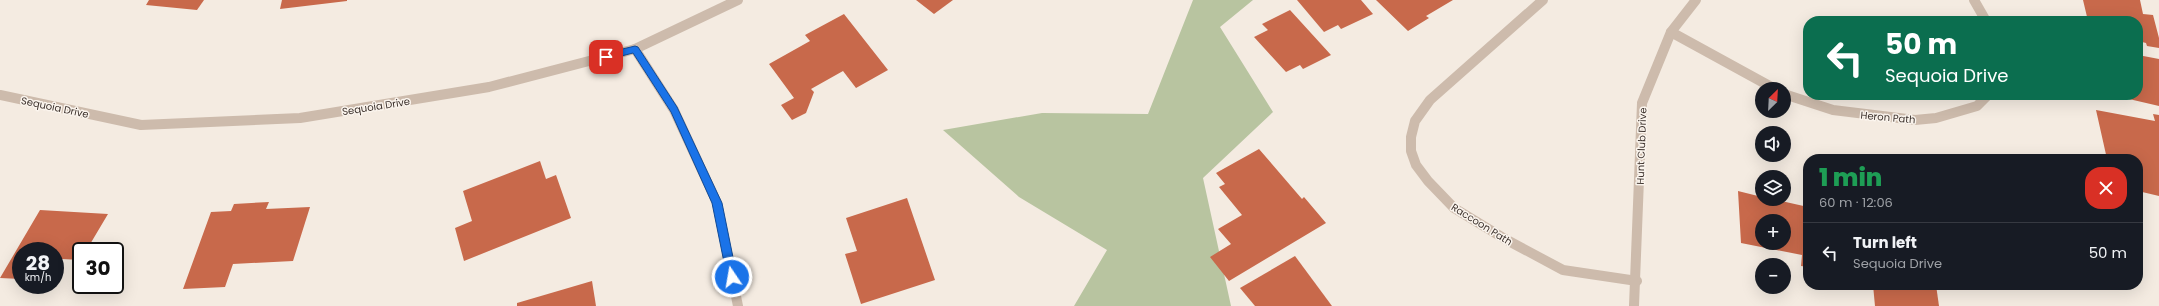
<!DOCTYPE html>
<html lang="en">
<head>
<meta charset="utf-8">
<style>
  body { margin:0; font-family:Poppins,sans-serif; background:#20242c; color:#f1f3f6; height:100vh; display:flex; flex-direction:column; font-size:15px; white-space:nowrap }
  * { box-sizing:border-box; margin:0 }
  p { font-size:13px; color:#9ea1a6 }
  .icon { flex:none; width:22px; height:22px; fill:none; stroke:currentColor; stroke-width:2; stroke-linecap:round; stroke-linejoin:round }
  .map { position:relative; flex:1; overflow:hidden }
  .details { position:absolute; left:1803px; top:154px; width:340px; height:136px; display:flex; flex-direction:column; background:#171b24; border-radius:16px; box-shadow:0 4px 16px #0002 }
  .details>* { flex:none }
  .top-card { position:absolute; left:1803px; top:16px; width:340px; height:84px; border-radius:16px; box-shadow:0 4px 16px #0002; background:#0b6e4f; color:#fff; overflow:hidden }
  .needle { width:26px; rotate:24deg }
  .fabs { position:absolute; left:1755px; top:82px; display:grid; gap:8px }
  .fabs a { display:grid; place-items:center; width:36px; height:36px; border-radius:50%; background:#171b24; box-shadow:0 4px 16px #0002; font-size:20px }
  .speed { position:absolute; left:12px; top:242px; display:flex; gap:8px; font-size:20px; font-weight:700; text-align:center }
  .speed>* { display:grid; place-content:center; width:52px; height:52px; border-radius:50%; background:#171b24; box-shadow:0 4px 16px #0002; line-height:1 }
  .speed small { font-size:10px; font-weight:400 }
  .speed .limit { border:2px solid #111; border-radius:6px; background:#fff; color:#111 }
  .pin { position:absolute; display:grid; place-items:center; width:34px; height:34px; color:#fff; margin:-17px; border-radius:8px; box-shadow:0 2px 6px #0006 }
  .me { position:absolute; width:44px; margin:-22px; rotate:348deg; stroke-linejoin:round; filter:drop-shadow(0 0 3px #0008) }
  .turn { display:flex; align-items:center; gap:14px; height:84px; padding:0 16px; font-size:18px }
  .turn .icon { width:52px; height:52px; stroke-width:2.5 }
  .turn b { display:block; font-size:28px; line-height:34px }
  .round { display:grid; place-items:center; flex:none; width:42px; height:42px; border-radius:16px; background:#20242c }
  .summary { display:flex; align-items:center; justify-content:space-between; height:68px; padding:0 16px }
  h1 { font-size:24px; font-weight:800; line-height:30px; color:#1e9e55 }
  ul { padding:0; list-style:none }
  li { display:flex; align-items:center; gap:12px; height:60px; padding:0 16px; border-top:1px solid #363941 }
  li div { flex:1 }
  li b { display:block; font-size:15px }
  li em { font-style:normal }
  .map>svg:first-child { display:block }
  .green { fill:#b8c4a0 }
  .building { fill:#c8694b; fill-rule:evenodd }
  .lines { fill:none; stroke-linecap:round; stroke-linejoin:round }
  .minor { stroke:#cdbbac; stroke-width:10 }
  .route { fill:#1a73e8; stroke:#114b97 }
  .labels { text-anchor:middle; stroke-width:3; stroke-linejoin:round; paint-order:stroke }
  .street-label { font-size:10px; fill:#3b302b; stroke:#fbf5ee }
</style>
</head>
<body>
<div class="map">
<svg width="2159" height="306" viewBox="0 0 2159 306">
  <rect width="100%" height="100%" fill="#f4ebe1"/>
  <polygon class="green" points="1193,0 1253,0 1220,27 1273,112 1203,178 1231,306 1074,306 1107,250 1019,197 943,130 1042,113 1148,114"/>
  <g class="building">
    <polygon points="149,0 204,0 197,10 146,5"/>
    <polygon points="282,0 347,0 347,1 280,9"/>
    <polygon points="916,0 953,0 934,14"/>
    <polygon points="1297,0 1361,0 1373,14 1341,29 1338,25 1324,32"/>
    <polygon points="1376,0 1453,0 1426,16 1429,18 1408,31"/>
    <polygon points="2083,0 2140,0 2143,14 2153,15 2159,38 2159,48 2147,46 2146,43 2138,41 2138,21 2088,21"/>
    <polygon points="1290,10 1331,55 1303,69 1300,65 1286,72 1254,37 1268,30 1262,24"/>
    <polygon points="844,14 888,70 856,88 843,71 811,89 814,92 806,113 792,120 781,105 794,98 769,64 810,41 805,35"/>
    <polygon points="2138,55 2159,59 2159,106 2129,99 2129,95 2138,95"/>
    <polygon points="2096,110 2155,121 2153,114 2159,115 2159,196 2138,191 2138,159 2107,159"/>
    <polygon points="1259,149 1302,199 1304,197 1326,223 1229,281 1210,257 1231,244 1218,229 1242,215 1219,187 1225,184 1216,173"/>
    <polygon points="540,161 546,179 556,175 571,218 464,261 455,228 472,221 463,191"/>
    <path d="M 1738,191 L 1762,197 L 1762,199 L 1773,199 L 1808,207 L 1808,267 L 1801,266 L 1802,255 L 1741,243 ZM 1762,221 L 1784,221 L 1784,243 L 1762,243 Z"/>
    <polygon points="907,198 935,280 861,304 845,254 857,251 846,218"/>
    <polygon points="269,202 266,209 310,207 293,261 233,264 225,287 183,289 211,212 231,211 234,204"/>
    <polygon points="40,210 108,214 86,251 81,251 81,260 62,259 55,271 55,251 21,251 21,279 0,278"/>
    <polygon points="1295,256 1332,306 1255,306 1240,288"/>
    <polygon points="592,281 596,306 517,306 517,303"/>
    <polygon points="1873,285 1936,285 1939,306 1875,306"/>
  </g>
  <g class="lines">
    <g class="minor">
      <polyline points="1543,0 1430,100 1415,121 1411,137 1411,151 1416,165 1428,181 1454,208 1505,239 1563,270 1637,281"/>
      <polyline points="1974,0 1986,21"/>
      <polyline points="1671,32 1775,89"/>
      <polyline points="635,49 674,110 717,203 738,306"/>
      <polyline points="1784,94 1833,110 1915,120 1936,118 1977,106 1988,95"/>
      <polyline points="0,95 141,125 300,118 489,87 635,49 738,0"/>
      <polyline points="1634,306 1642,103 1671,32 1696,0"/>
    </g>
  </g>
  <polygon class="route" points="635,46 638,47 677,107 722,203 737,277 736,280 729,280 727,277 712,203 671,112 633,53 606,60 601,57 606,53"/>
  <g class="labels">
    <g class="street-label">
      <text transform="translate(376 106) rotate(-9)" y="4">Sequoia Drive</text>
      <text transform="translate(55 107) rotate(12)" y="4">Sequoia Drive</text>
      <text transform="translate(1888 117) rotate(5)" y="4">Heron Path</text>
      <text transform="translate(1641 146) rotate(-88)" y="4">Hunt Club Drive</text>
      <text transform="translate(1482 224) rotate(32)" y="4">Raccoon Path</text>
    </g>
  </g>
</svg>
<div class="fabs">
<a><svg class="needle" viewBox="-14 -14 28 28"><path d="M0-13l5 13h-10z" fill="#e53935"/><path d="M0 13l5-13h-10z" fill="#9ea1a6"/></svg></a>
<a><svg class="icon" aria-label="sound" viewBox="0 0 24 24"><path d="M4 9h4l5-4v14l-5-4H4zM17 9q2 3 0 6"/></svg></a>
<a><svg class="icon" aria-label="layers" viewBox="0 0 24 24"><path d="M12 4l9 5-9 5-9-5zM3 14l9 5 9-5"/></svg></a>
<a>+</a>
<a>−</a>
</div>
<div class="speed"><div>28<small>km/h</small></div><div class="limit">30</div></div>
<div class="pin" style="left:606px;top:57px;background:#d93025"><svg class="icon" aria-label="arrive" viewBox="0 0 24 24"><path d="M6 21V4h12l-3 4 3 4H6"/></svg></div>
<svg class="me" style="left:732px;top:277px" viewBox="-20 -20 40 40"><circle r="17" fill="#1a73e8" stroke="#fff" stroke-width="3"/><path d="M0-11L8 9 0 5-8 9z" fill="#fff"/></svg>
<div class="top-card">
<div class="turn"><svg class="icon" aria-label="left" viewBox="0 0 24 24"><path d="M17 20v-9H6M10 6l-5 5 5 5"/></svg><div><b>50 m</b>Sequoia Drive</div></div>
</div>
<section class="details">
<div class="summary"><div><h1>1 min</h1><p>60 m · 12:06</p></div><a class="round" style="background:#d93025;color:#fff"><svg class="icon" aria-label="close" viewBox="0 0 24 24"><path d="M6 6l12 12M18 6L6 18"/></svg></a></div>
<ul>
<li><svg class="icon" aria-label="left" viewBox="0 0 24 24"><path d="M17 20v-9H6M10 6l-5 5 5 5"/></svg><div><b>Turn left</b><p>Sequoia Drive</p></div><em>50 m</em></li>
</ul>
</section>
</div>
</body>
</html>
